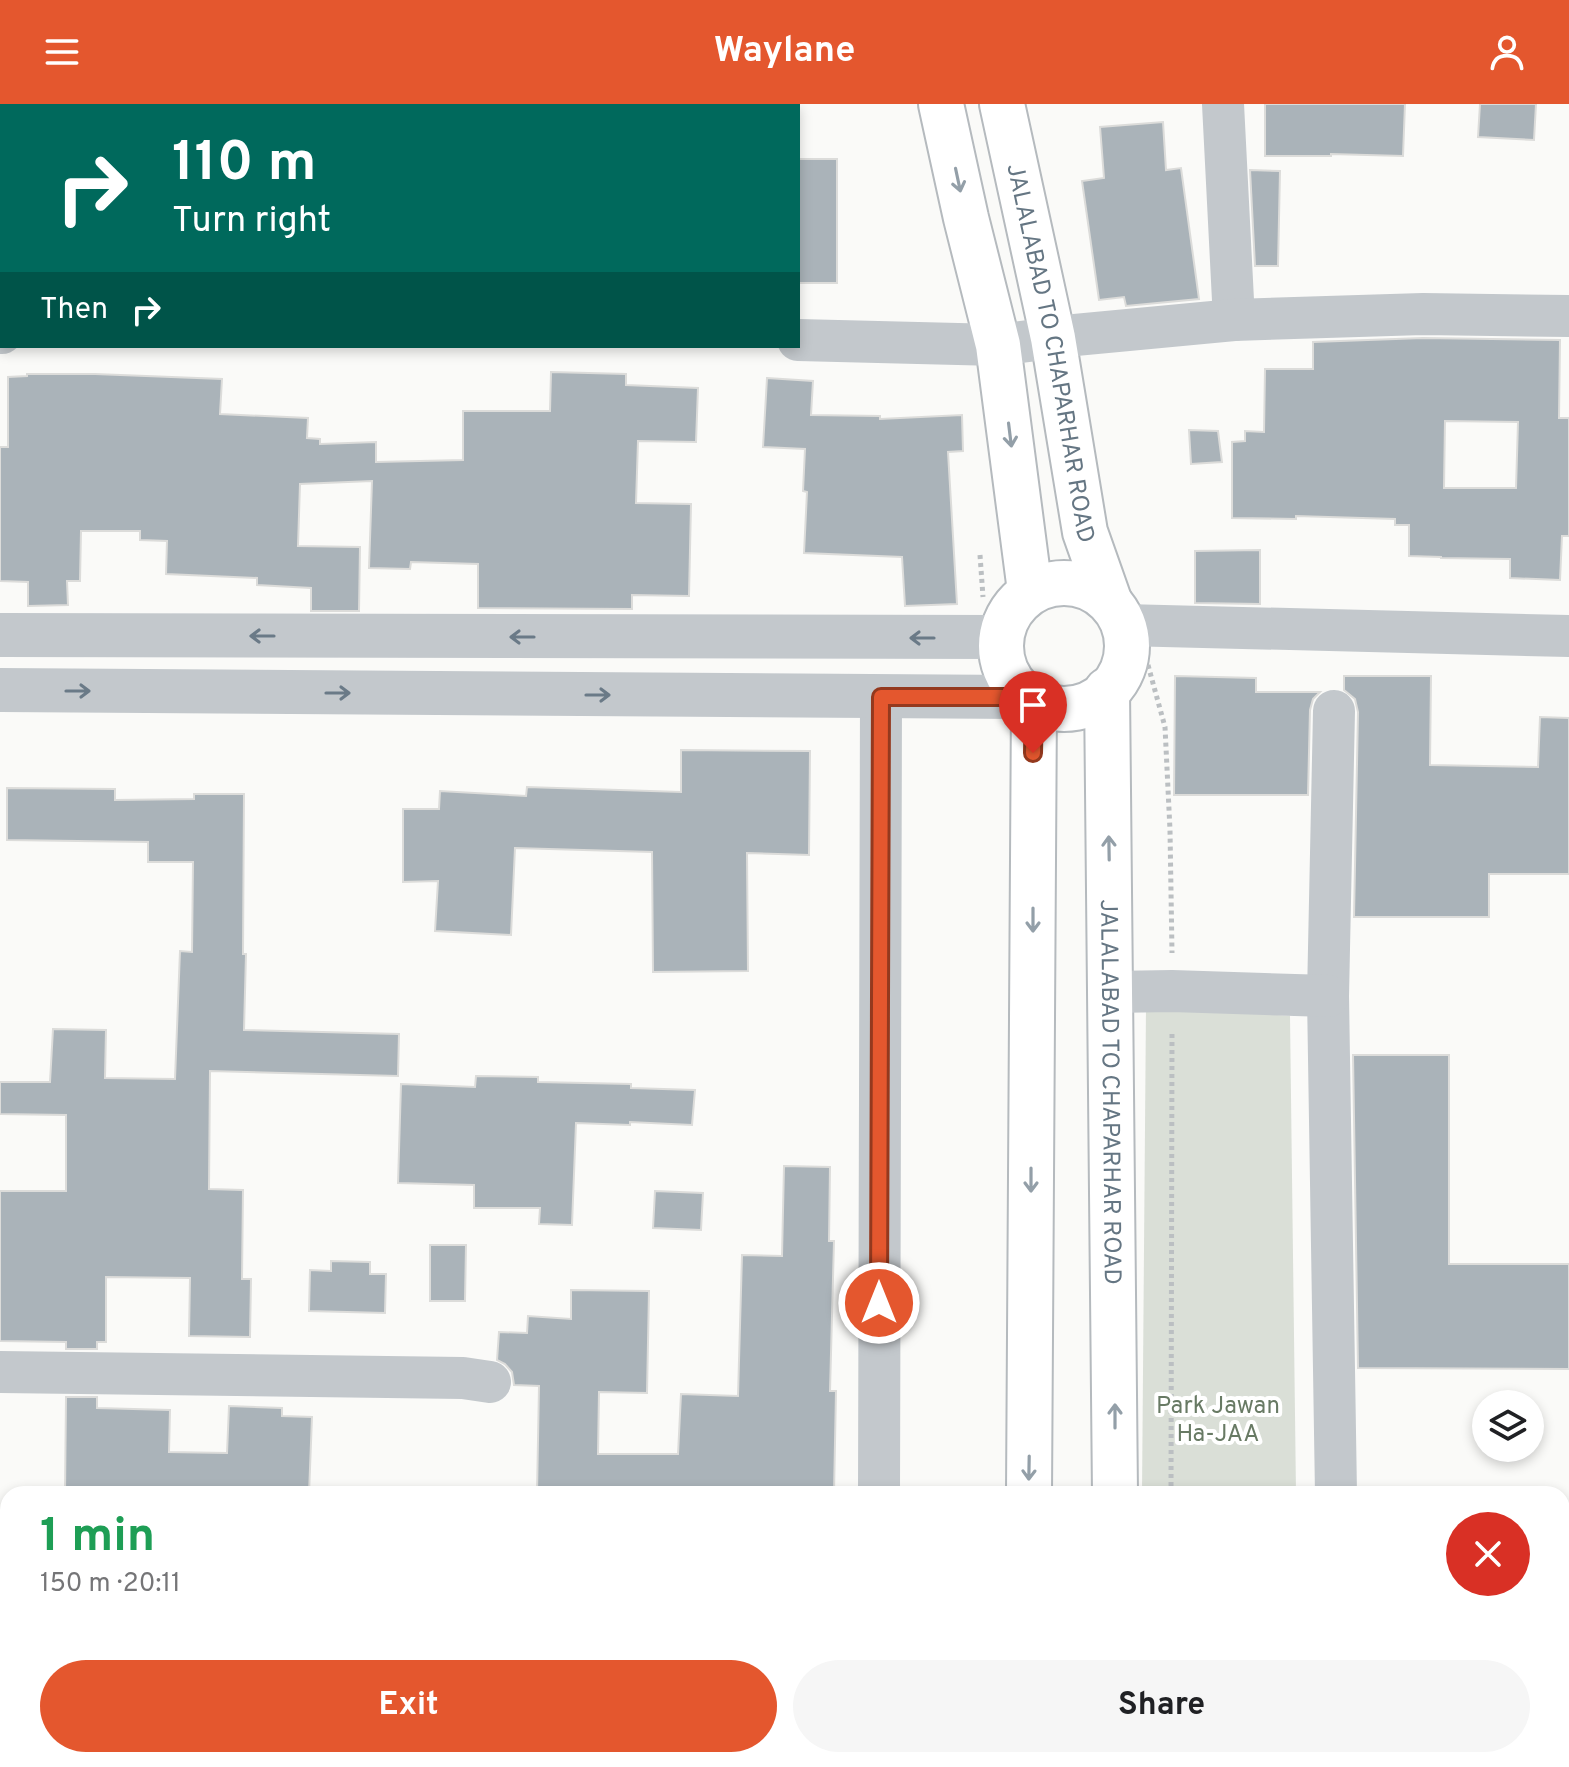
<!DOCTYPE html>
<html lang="en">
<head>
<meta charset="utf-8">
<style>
  body { margin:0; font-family:Overpass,sans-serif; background:#f6f6f6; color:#202124; height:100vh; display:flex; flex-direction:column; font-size:30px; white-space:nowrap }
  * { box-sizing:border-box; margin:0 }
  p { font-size:26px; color:#757577 }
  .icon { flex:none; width:44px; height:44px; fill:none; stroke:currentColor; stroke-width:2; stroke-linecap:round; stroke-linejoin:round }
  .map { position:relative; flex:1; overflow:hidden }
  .sheet { position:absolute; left:0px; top:1382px; width:1570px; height:282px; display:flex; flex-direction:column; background:#fff; border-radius:24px 24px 0 0; box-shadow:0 4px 12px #0003 }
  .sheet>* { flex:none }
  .guide { position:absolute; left:0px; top:0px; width:800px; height:244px; box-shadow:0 4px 12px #0003; background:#00695c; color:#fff; overflow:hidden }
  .fabs { position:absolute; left:1472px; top:1286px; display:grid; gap:16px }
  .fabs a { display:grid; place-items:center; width:72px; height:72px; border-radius:50%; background:#fff; box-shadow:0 4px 12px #0003; font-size:40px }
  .pin { position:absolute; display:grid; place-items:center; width:68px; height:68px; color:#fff; margin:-82px -34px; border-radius:50% 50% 50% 0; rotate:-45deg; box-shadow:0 0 8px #0007 }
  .pin .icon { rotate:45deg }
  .me { position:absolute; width:88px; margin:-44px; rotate:0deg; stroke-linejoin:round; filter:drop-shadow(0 0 6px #0008) }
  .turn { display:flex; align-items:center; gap:28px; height:168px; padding:0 40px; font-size:36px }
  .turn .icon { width:104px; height:104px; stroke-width:2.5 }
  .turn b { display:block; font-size:56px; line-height:68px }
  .then { display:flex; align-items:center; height:76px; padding:0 40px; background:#0003; gap:16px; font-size:30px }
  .round { display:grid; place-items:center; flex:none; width:84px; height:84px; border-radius:42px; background:#f6f6f6 }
  .head { display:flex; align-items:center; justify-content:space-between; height:136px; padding:0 40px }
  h1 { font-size:48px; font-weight:700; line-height:60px; color:#1e9e55 }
  .action { display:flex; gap:16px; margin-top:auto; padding:16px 40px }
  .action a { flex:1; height:92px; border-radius:48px; background:#e4572e; color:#fff; font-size:32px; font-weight:700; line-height:92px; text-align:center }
  .action a+a { background:#f6f6f6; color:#202124 }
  header { display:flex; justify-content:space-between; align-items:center; height:104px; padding:0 40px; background:#e4572e; color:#fff; font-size:36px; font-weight:700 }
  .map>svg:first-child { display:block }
  .park { fill:#dadfd7 }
  .building { fill:#aab3b9; stroke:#dcdcda; stroke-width:2; fill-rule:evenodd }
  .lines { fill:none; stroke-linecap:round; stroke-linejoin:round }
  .primary-casing { stroke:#b5babe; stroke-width:48 }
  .path { stroke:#bbbfc2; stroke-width:5; stroke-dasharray:4 4; stroke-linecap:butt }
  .minor { stroke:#c3c8cc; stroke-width:42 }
  .tertiary { stroke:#c3c8cc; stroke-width:44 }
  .primary { stroke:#fff; stroke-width:44 }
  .oneway { stroke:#939fa8 }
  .oneway2 { stroke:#6a7a87 }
  .route-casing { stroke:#94391e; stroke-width:20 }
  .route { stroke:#e4572e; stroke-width:14 }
  .labels { text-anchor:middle; stroke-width:8; stroke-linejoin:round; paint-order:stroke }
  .street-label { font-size:24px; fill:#657683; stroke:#fff }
  .park-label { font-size:24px; fill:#687a64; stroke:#fff }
</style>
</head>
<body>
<header><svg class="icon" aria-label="menu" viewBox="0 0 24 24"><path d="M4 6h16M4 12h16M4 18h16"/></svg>Waylane<svg class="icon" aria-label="person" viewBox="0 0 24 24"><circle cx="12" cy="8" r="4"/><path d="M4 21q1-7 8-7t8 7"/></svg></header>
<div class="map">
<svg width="1569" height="1663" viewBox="0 0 1569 1663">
  <rect width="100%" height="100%" fill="#fafaf8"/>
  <g class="park">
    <polygon points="1146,902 1290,912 1296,1390 1142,1390"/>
    <rect x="1140" y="1656" width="159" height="7"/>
  </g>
  <g class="building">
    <polygon points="1265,0 1405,0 1403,52 1331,50 1331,52 1265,52"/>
    <polygon points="1480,0 1536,0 1534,36 1478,33"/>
    <polygon points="1163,18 1166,66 1181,64 1199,195 1126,202 1124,193 1099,196 1082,77 1104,74 1100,23"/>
    <rect x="798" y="55" width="39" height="124"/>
    <polygon points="1250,66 1280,67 1278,162 1255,162"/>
    <path d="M 1423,234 L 1560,236 L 1559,314 L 1569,314 L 1569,432 L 1562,432 L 1560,476 L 1510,474 L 1510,455 L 1441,454 L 1441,453 L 1409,452 L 1409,421 L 1395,421 L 1395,415 L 1296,412 L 1296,415 L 1232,414 L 1232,338 L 1245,337 L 1245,327 L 1264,328 L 1265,265 L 1313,265 L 1313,238 ZM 1445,317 L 1518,318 L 1516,384 L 1444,384 Z"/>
    <polygon points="551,268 626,270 626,281 698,284 696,338 638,337 636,399 691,400 689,492 632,491 632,505 478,504 478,460 411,458 410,465 369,464 372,377 300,380 298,442 360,443 359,507 311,507 311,484 257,481 257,474 166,470 167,437 140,436 140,427 81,427 80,477 67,477 68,501 28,502 28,478 0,477 0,343 8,343 8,273 27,272 27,270 95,270 222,275 220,310 308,314 307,334 320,335 320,340 376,338 376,358 463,356 463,307 550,307"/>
    <polygon points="767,274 813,277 811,311 880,312 880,315 962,311 963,347 948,348 957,500 905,502 902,453 804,449 807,388 803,387 805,345 763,343"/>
    <polygon points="1189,326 1218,327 1222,358 1191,360"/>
    <polygon points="1260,446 1260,500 1195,499 1195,447"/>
    <polygon points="1175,572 1256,574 1256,588 1320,588 1313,595 1310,606 1308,691 1174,691"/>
    <polygon points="1344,572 1431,572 1430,661 1538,663 1540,613 1569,614 1569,770 1489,770 1489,813 1354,813 1358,608 1355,595 1344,586"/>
    <polygon points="681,646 810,647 809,751 747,749 748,867 653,868 652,748 515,744 511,831 435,827 438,777 403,778 403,705 439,705 440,687 526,692 527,683 681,688"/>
    <polygon points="7,684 115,685 115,696 194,695 194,690 244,690 243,850 246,850 244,926 399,930 398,972 210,967 209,1085 243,1086 242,1175 251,1175 250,1233 189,1232 190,1174 106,1173 106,1238 97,1238 97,1245 66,1245 66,1238 0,1237 0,1087 66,1087 66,1011 0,1010 0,978 50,978 53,925 106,926 105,974 175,975 180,847 192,848 193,758 148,758 148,738 7,736"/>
    <polygon points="1353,951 1449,951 1449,1160 1569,1160 1569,1265 1358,1264"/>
    <polygon points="476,972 538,973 538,978 631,980 631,984 695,986 692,1021 630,1018 630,1021 576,1019 572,1121 539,1120 540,1104 474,1104 474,1081 398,1079 401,980 475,983"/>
    <polygon points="784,1062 830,1063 829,1137 834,1137 830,1287 836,1287 834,1390 537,1390 539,1282 514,1281 512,1268 505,1260 497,1256 499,1228 527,1229 528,1212 571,1215 571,1186 649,1187 647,1289 599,1288 598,1350 678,1350 681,1290 738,1292 742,1151 782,1152"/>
    <polygon points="655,1087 703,1089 701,1126 653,1124"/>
    <polygon points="430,1141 466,1141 465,1197 430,1197"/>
    <polygon points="331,1157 370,1158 370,1170 386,1170 385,1209 309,1207 310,1166 331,1167"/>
    <polygon points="66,1293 97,1293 97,1304 170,1306 169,1348 227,1349 229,1302 282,1304 282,1312 312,1313 309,1390 65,1390"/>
  </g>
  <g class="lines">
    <g class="primary-casing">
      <g id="primary">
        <polyline points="941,0 966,114 998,241 1030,487"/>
        <path id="s1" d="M 1002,0 L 1053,234 L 1085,428 L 1109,496"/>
        <circle cx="1064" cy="542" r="63"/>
        <path id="s2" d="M 1107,586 L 1115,1390"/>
        <polyline points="1029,1390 1034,598"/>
        <polyline points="1026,1663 1026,1656"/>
        <polyline points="1115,1663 1115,1656"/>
      </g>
    </g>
    <g class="path">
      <polyline points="980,451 983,493"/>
      <polyline points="1148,561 1165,623 1170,726 1172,849"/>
      <polyline points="1171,1390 1172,927"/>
      <polyline points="1170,1663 1170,1656"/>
    </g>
    <g class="minor">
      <polyline points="1223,0 1234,216"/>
      <polyline points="0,229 2,229"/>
      <polyline points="798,236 998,241 1075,231 1234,216 1423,210 1569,212"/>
      <polyline points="1124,521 1569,532"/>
      <polyline points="1334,607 1328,892 1336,1390"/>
      <polyline points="1111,888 1172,887 1328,892"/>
      <polyline points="0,1268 463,1274 490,1278"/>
      <polyline points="879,1390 881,593"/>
      <polyline points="878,1663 878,1656"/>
      <polyline points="1337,1663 1337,1656"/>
    </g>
    <g class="tertiary">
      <polyline points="0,531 1000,533"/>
      <polyline points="0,586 1025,593"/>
    </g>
    <use href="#primary" class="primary"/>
  </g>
  <defs><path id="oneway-shaft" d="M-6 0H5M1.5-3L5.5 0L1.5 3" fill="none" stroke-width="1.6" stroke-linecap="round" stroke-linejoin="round" transform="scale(2)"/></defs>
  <g class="oneway">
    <use href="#oneway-shaft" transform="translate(958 76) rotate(78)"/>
    <use href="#oneway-shaft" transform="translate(1010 331) rotate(83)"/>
    <use href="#oneway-shaft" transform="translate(1109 744) rotate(-91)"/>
    <use href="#oneway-shaft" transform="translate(1033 816) rotate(90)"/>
    <use href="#oneway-shaft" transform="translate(1031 1076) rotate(90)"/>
    <use href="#oneway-shaft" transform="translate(1115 1312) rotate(-90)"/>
    <use href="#oneway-shaft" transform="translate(1029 1364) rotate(91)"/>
  </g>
  <g class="oneway2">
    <use href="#oneway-shaft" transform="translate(262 532) rotate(-180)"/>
    <use href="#oneway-shaft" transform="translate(522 533) rotate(-180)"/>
    <use href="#oneway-shaft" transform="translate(922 534) rotate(-180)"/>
    <use href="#oneway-shaft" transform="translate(78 587)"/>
    <use href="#oneway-shaft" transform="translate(338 589)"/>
    <use href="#oneway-shaft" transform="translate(598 591)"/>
  </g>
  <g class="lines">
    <g class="route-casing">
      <polyline id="route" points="879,1199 881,593 1025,593 1034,598 1033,649"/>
    </g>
    <use href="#route" class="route"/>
  </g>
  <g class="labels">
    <g class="street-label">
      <text dy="8" stroke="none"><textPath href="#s1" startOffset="254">JALALABAD TO CHAPARHAR ROAD</textPath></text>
      <text dy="8" stroke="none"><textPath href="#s2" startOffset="402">JALALABAD TO CHAPARHAR ROAD</textPath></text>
    </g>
    <g class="park-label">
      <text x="1218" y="1309">Park Jawan<tspan x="1218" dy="28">Ha-JAA</tspan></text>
    </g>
  </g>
</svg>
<div class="fabs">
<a><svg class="icon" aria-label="layers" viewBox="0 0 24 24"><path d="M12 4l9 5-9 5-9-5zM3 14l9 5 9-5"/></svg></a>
</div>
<div class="pin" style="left:1033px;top:649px;background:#d93025"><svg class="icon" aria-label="arrive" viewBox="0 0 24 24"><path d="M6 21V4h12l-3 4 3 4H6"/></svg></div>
<svg class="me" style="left:879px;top:1199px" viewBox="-20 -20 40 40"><circle r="17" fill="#e4572e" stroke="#fff" stroke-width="3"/><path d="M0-11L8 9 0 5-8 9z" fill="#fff"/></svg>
<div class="guide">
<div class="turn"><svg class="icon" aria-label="right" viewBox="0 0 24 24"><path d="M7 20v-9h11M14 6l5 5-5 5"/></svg><div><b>110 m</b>Turn right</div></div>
<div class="then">Then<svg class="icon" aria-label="right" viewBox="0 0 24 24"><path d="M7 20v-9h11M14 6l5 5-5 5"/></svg></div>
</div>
<section class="sheet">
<div class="head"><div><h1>1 min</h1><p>150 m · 20:11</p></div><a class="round" style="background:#d93025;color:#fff"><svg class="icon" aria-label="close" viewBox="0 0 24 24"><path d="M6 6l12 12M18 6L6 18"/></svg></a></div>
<div class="action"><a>Exit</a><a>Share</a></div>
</section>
</div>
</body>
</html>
